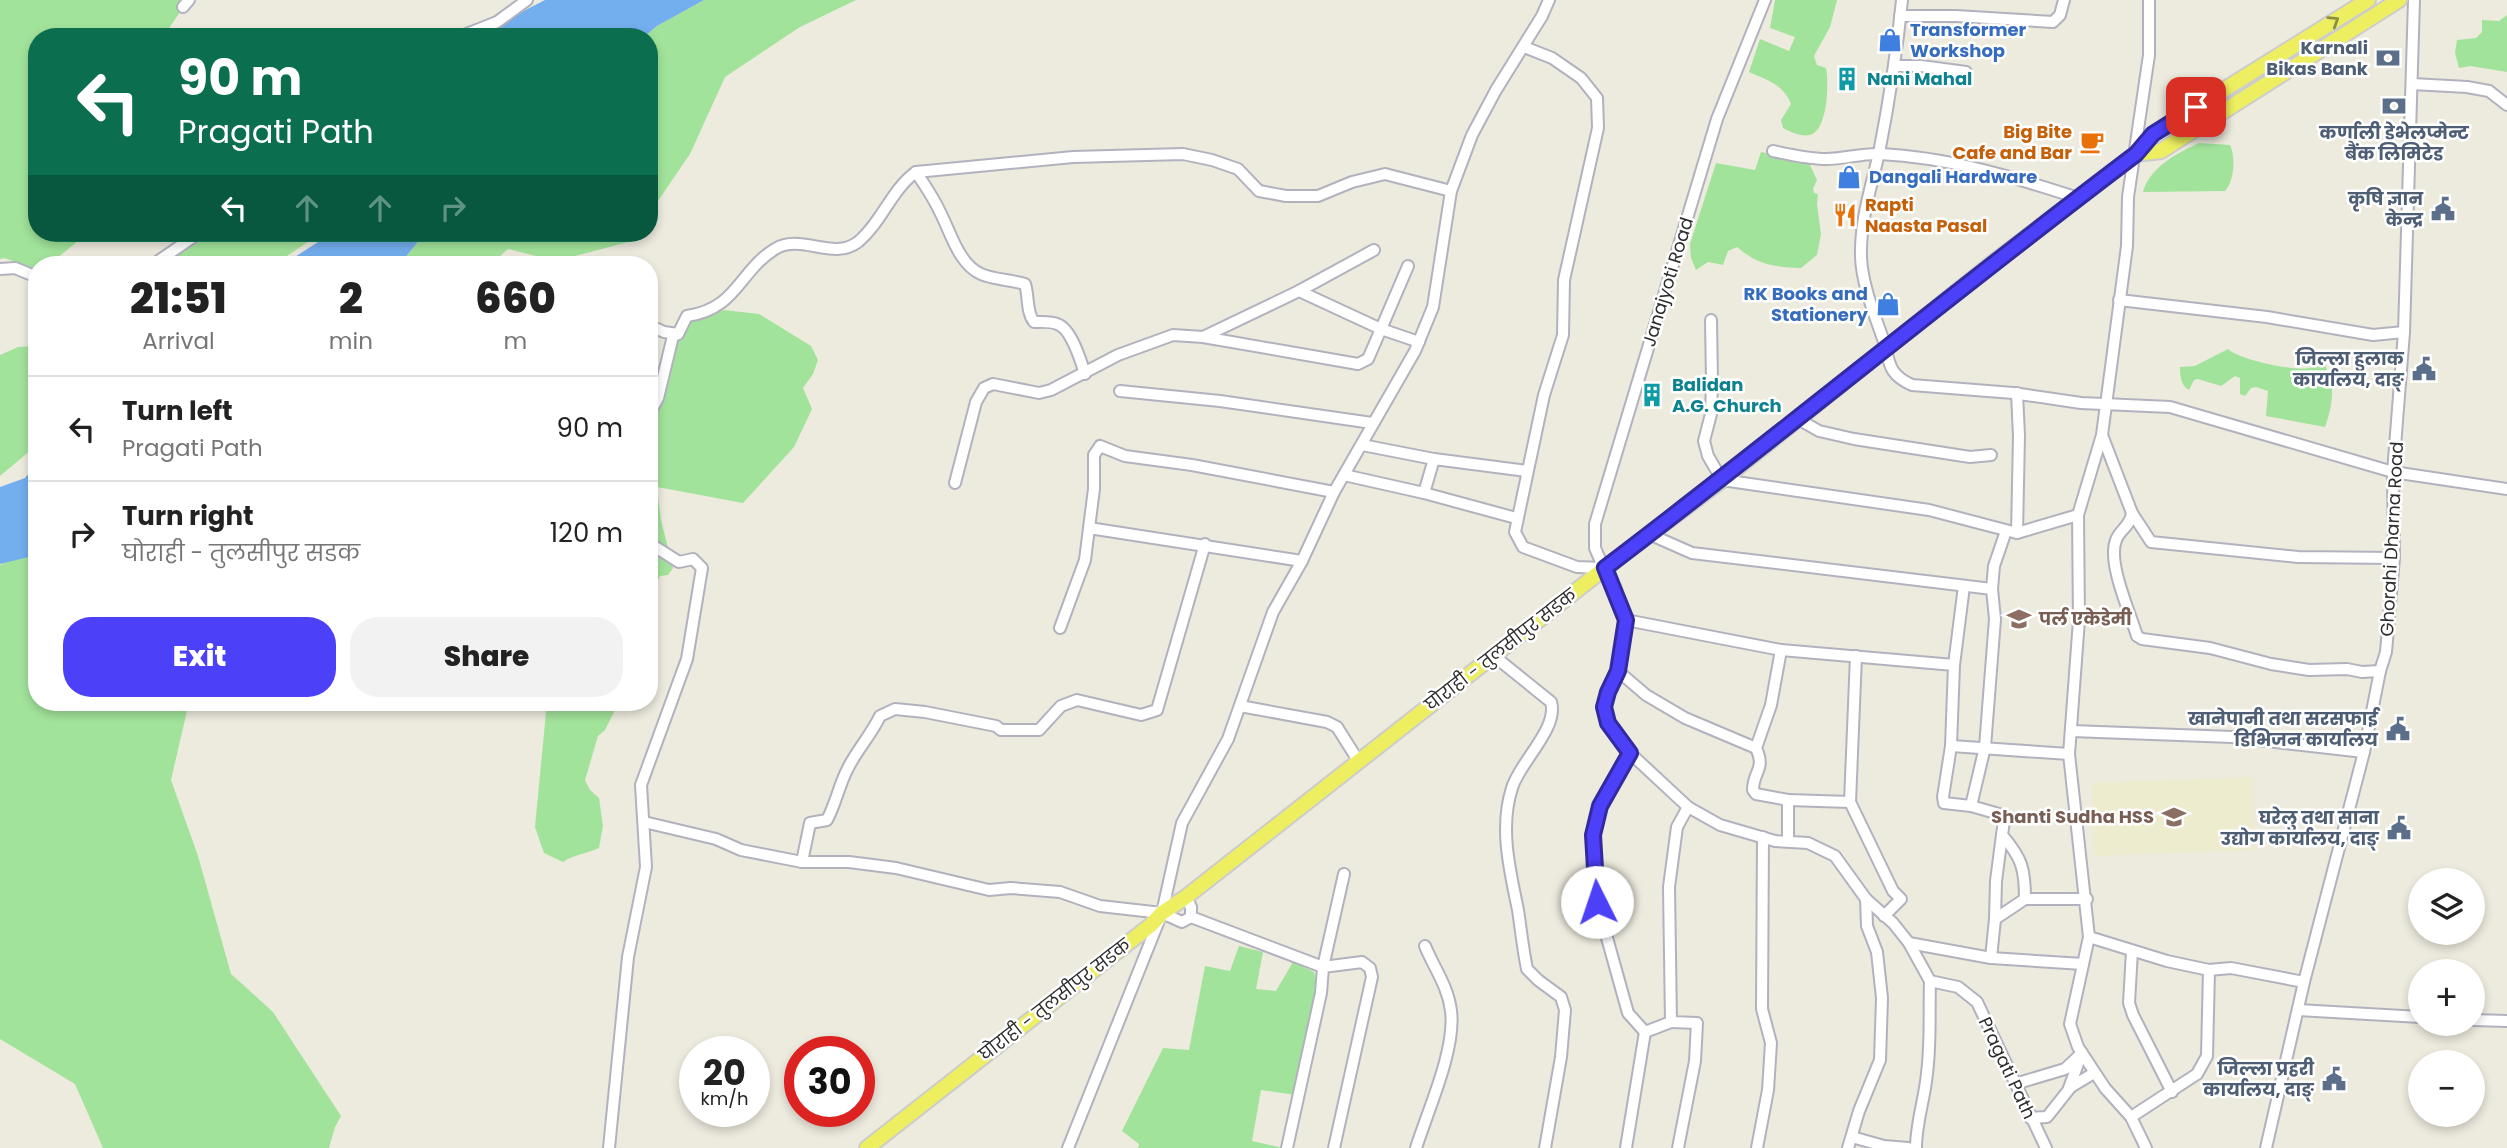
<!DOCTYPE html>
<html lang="en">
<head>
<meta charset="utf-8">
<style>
  body { margin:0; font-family:Poppins,"Noto Sans Devanagari",sans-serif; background:#f2f2f2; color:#222; height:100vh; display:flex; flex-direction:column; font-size:26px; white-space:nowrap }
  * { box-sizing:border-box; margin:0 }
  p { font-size:23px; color:#767676 }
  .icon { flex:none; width:38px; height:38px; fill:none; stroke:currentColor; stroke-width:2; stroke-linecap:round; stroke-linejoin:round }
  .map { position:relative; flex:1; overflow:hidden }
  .sheet { position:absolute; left:28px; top:256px; width:630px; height:455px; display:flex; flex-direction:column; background:#fff; border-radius:28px; box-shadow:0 4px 10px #0003 }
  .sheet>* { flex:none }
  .hud { position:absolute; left:28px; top:28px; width:630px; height:214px; border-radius:28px; box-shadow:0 4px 10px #0003; background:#0b6e4f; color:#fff; overflow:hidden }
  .tools { position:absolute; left:2408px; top:868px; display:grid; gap:14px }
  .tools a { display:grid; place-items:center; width:77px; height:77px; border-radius:50%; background:#fff; box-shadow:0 4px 10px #0003; font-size:35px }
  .speed { position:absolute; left:679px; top:1036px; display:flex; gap:14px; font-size:35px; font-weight:700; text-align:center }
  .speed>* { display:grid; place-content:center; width:91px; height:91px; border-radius:50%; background:#fff; box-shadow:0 4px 10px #0003; line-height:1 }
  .speed small { font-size:18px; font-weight:400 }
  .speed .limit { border:10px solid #d22; background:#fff; color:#111 }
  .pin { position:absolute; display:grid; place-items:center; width:60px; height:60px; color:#fff; margin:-30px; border-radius:14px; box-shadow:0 4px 10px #0006 }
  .me { position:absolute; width:77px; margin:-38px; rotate:356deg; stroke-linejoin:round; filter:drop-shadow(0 0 5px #0008) }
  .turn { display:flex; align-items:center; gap:24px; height:147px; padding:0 35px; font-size:32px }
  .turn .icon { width:91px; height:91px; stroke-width:2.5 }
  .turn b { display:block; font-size:49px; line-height:60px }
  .lanes { display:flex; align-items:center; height:66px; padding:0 35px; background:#0003; justify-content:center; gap:35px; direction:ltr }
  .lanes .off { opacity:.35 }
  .eta { display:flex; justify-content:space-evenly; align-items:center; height:119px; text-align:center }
  .eta b { font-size:42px; font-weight:800; line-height:49px }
  .cta { display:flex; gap:14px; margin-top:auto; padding:14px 35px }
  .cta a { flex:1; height:80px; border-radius:28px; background:#4c40f8; color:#fff; font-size:28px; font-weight:800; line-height:80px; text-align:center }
  .cta a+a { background:#f2f2f2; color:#222 }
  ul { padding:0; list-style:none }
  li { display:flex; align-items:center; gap:21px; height:105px; padding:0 35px; border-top:2px solid #e0e0e0 }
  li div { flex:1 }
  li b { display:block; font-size:26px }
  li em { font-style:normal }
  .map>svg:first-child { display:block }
  .education { fill:#eeecce }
  .green { fill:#a2e39b }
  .water { fill:#73aeee }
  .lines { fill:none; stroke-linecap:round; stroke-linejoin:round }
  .minor-casing { stroke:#b2b2bf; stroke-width:14 }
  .major-casing { stroke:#ccc; stroke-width:18 }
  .minor { stroke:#fff; stroke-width:10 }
  .major { stroke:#edef61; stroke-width:14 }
  .oneway { stroke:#8c8e46 }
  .route-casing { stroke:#312aa1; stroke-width:18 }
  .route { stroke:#4c40f8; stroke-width:12 }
  .labels { text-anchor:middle; stroke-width:5; stroke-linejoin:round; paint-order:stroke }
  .shop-label { font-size:18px; font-weight:bold; fill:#366cbe; stroke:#fff; text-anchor:start }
  .service-label { font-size:18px; font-weight:bold; fill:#4e5e75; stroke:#fff; text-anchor:end }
  .culture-label { font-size:18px; font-weight:bold; fill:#0d838f; stroke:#fff; text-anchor:start }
  .food-label { font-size:18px; font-weight:bold; fill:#c56008; stroke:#fff; text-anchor:end }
  .street-label { font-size:18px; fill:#2c2c2c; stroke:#fff }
  .education-label { font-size:18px; font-weight:bold; fill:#785e54; stroke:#fff; text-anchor:start }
</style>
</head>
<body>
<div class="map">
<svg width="2507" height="1148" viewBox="0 0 2507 1148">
  <rect width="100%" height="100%" fill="#edeade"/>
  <polygon class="education" points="2253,777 2255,850 2094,856 2092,783"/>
  <g class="green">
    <path d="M 0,0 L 183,0 L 180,12 L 163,37 L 37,37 L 37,233 L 84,233 C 76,246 61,252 52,264 L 37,264 L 37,269 L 4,258 L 0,259 Z"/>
    <polygon points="704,0 856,0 800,27 725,77 690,154 649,214 649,37 644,37 657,26"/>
    <path d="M 1775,0 L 1837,0 L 1830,27 L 1814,56 L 1817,65 L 1826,68 C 1829,82 1828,130 1810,135 C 1802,137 1790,132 1783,128 L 1781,120 L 1791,104 C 1783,84 1767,80 1749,72 L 1760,39 L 1789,51 L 1795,37 L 1770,28 Z"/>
    <polygon points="2507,15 2507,72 2470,66 2459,68 2455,53 2457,40 2476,38 2482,32 2482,20 2499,21"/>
    <path d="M 2199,143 L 2230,145 C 2236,158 2234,181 2225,191 L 2143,192 C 2149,168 2177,153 2199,143 Z"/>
    <path d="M 1761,152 L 1809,163 L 1817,180 L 1813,189 L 1814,193 L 1818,194 L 1817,204 L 1821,234 L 1817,255 L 1801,268 C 1774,267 1758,265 1737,247 L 1728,251 L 1723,265 L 1708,262 L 1696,270 L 1691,258 L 1690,244 L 1716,163 L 1755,170 Z"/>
    <polygon points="186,233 321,233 275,264 159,264 177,240"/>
    <polygon points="425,233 637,233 632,241 556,261 508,249 491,264 400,264"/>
    <polygon points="724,310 759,314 811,346 818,360 813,374 803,388 812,409 794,447 743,503 657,487 661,520 673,568 668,575 660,576 649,598 649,420 675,337 689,319 702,319"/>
    <polygon points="37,346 37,445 0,476 0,355 18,347"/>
    <path d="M 2228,349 C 2240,360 2293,371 2309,368 C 2314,367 2320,362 2324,359 C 2325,367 2329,374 2331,381 C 2334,395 2330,414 2325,427 L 2266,416 L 2268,391 L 2256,387 L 2251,388 L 2245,396 L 2240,394 L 2240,378 L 2235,376 L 2221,386 L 2198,379 L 2194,380 L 2189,390 C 2181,386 2180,376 2180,367 L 2195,366 Z"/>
    <polygon points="37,548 37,702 189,702 171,780 198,856 231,974 273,1012 341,1116 335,1127 329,1148 103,1148 75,1084 0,1039 0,565"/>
    <path d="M 547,702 L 619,702 L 605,730 L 598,736 L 585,780 L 590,790 L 599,798 L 603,826 L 599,848 C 586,854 575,854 563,862 L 544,853 L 535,827 Z"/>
    <polygon points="1239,946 1263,952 1256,989 1276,991 1293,962 1314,972 1319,994 1296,1095 1261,1090 1252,1141 1283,1148 1138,1148 1139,1144 1122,1131 1163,1048 1189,1050 1205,966 1230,971"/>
  </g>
  <g class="water">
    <polygon points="545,0 704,0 657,26 644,37 488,37 510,18"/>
    <polygon points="332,233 425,233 400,264 284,264"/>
    <polygon points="37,463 37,555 0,564 0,487 25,478"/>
  </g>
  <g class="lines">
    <g class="minor-casing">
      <g id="minor">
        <polyline points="1765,0 1717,119 1595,524 1595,548 1626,620 1618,671 1608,692 1604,707 1608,723 1630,753 1688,807 1720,825 1775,841 1808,843 1835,856 1866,899 1893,923 1909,943 1930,981 1958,987 1977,1002 2046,1148"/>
        <path d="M 1902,0 C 1897,51 1889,102 1879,153 C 1871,188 1860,220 1861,257 C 1862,284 1874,313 1883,339 C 1890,362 1887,374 1912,385 L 2013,393 L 2081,403 L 2170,407 L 2393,472 L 2507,489"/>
        <polyline points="2149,0 2149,55 2128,197 2127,246 2102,435 2078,515 2079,620 2069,754 2089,937 2167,961 2209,970 2231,968 2304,982"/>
        <polyline points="183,7 189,0"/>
        <polyline points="1900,16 1956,16 2053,22 2060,15 2064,0"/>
        <polyline points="459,37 497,22 527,0"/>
        <polyline points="1524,47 1552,58 1581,78 1597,98 1598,128 1564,280 1563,335 1544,395 1515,532 1523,547 1577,567 1605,568"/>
        <polyline points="1895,66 1921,66 1966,72"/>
        <polyline points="2412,84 2467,87 2489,91 2507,105"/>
        <path d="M 1773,151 C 1791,155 1808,159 1826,159 C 1844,159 1862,153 1880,154 C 1947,157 2014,177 2078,198"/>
        <path d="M 916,172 C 924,184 933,197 939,210 C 950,230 958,264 981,274 C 991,279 1012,280 1025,284 C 1029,296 1026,312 1034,322 C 1041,322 1051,321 1057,324 C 1071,328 1081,361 1085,374"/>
        <polyline points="154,264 199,233"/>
        <polyline points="0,269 15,268 37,277"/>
        <polyline points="1299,291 1374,250"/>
        <polyline points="2119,300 2267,317 2373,335 2404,332"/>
        <polyline points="1711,320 1712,383 1711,414 1704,441 1708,456 1722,480 1929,510 2017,533 2078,515"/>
        <polyline points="649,325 664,332 678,334"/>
        <polyline points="1203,337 1299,291 1381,329 1408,266"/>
        <polyline points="1120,391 1220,401 1372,423"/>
        <path d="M 649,415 L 658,398 L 673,336 L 678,334 L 687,316 C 737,309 739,271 775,249 C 801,233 833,261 858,242 C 882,222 891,190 916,172 L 1073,157 L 1183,154 L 1212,160 L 1238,169 L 1259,191 L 1286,196 L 1318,196 L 1352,182 L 1385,174 L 1451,191"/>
        <polyline points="1798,419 1819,431 1854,439 1970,457 1991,455"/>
        <polyline points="2102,435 2132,513 2151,542 2298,557 2394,558"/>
        <polyline points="1362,445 1434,459 1527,471"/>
        <polyline points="1344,475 1424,493 1516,518"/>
        <polyline points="955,483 976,402 984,388 993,384 1039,393 1051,390 1118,355 1173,335 1203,337 1358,364 1368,359 1381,329 1419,342"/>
        <polyline points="1424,493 1434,459"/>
        <path d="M 2132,513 C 2130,527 2120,529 2116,540 C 2107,563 2130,612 2137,636 L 2142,639 L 2210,648 L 2271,664 L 2309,670 L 2347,669 L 2362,672 L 2380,671"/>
        <polyline points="1089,528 1094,489 1094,455 1100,446 1125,456 1192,465 1334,492"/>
        <polyline points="2017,533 2019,436 2017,393"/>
        <polyline points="1649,534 1692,553 1992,589"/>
        <polyline points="1964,586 1954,665 1951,746 1943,797 1944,803 1971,806"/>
        <polyline points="1626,620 1781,650 1954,665"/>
        <polyline points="1060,628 1085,560 1089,528 1302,561"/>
        <path d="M 1781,650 L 1771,705 L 1756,748 C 1766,770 1753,771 1753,790 L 1756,794 L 1788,800 L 1788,841"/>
        <path d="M 1494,656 L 1551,702 C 1559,728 1519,763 1512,788 C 1499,828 1510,871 1518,910 C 1521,930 1523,950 1527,969 L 1538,980 L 1561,997 L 1565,1010 L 1561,1057 L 1545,1148"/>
        <polyline points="1856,656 1850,802 1893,891 1901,899 1884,916"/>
        <polyline points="1618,671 1646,695 1685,718 1756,748"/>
        <polyline points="1240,706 1327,722 1337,727 1359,762"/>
        <polyline points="2072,731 2232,737 2364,752"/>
        <polyline points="1951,746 2069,754"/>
        <polyline points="1630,753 1600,806 1593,835 1597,902 1628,1013 1645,1032"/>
        <polyline points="1788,800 1850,802"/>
        <polyline points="644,822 716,839 741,850 802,862 849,862 896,868 989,890 1011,888 1060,892 1100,906 1162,913 1182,922 1191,917 1191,907 1186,897"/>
        <path d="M 802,862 L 810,823 L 827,820 C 836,803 839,785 848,768 C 857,750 871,735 880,716 L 895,709 L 925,712 L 996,726 L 1001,730 L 1039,730 L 1061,706 L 1077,700 L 1141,715 L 1157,710 L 1205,544"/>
        <polyline points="2025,899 2087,899"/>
        <polyline points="1191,917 1323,967 1321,993 1287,1148"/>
        <polyline points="1995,919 1996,881 2002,835"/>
        <polyline points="2089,937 2070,1024 2078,1047 2105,1088 2131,1117 2146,1148"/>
        <polyline points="1909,943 1991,958 2083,964"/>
        <polyline points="2132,951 2129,1003 2133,1015 2172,1092"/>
        <path d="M 1991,958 L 1995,919 L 2025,899 C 2025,869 2022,858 2002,835 L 2004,821 L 1999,814 L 1971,806 L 1985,747 L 1995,619 L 1992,589 L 1994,566 L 2006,531"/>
        <polyline points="2298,1010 2420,1017"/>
        <polyline points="2473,1020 2507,1021"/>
        <polyline points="2015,1084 2065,1069 2082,1053 2069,1088 2094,1073"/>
        <polyline points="2131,1117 2197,1074 2207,1056 2209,970"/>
        <polyline points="2030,1118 2047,1117 2070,1088"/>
        <polyline points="1852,1137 1884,1146 1908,1148"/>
        <polyline points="609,1148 628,957 646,867 641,785 687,659 702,568 693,559 679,562 649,543"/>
        <polyline points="1068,1148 1162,913 1182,823 1228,739 1273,612 1302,561 1334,492 1415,351 1433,307 1451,191 1472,135 1496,90 1542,16 1549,0"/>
        <polyline points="1334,1148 1372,977 1370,968 1362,962 1323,967 1344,874"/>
        <path d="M 1416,1148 C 1428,1110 1456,1049 1451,1011 C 1448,986 1434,968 1425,946"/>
        <polyline points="1626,1148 1645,1032 1671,1022"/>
        <polyline points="1678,1148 1695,1061 1697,1023 1671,1022 1669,887 1677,827 1688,807"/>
        <polyline points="1757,1148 1768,1090 1771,1043 1762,1009 1763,837"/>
        <polyline points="1848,1148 1859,1111 1880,1060 1882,998 1877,952 1867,926 1866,899"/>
        <path d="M 1916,1148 C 1916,1122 1925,1098 1927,1073 C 1931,1043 1929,1011 1930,981"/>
        <polyline points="2266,1148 2304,982 2364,752 2380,671 2386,652 2394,558 2393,472 2404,332 2414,0"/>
      </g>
    </g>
    <g class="major-casing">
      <g id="major">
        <polyline points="2136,154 2161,151 2399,0"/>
        <polyline points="867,1148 1151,925 1162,913 1186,897 1605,568 1722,480 1990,265 2136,154 2153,134 2368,0"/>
      </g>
    </g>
    <use href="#minor" class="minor"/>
    <use href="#major" class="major"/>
  </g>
  <defs><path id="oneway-chevron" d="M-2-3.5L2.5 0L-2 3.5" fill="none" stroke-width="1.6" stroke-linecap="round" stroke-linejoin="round" transform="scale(1.75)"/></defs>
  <use class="oneway" href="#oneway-chevron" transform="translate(2334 21) rotate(-32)"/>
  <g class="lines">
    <g class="route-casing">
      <path id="route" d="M 1597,902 L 1593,835 L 1600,806 L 1630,753 L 1608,723 L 1604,707 L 1608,692 L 1618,671 L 1626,620 L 1605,568 C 1784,432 1957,289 2136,154 L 2153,134 L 2196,107"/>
    </g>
    <use href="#route" class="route"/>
  </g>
  <defs>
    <g id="shop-bare" transform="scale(1.89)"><path d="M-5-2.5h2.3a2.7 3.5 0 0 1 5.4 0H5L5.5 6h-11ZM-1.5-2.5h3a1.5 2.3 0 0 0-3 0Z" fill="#3f7fe0" stroke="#fff" stroke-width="2.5" paint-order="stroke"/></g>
    <g id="bank-bare" transform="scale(1.89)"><path d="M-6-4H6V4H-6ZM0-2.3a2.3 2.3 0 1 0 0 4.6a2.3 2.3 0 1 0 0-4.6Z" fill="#5c6f8a" stroke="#fff" stroke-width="2.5" paint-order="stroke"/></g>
    <g id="building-bare" transform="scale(1.89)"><path d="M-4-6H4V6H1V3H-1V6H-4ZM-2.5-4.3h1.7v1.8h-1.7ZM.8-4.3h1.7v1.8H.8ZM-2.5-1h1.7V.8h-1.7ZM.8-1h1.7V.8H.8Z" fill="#0f9aa8" stroke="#fff" stroke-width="2.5" paint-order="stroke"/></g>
    <g id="cafe-bare" transform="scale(1.89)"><path d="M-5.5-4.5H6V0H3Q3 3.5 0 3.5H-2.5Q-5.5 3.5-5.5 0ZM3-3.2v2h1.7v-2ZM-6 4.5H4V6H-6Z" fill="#e8710a" stroke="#fff" stroke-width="2.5" paint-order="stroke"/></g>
    <g id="civic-bare" transform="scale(1.89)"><path d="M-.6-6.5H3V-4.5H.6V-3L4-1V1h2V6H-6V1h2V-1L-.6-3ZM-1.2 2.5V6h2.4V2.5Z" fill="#5c6f8a" stroke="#fff" stroke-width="2.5" paint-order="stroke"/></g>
    <g id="restaurant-bare" transform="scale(1.89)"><path d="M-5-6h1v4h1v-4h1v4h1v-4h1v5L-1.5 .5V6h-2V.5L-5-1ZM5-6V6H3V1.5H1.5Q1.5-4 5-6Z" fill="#e8710a" stroke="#fff" stroke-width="2.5" paint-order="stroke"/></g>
    <g id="school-bare" transform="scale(1.89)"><path d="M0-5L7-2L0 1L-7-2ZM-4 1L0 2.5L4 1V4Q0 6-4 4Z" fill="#8d6e63" stroke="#fff" stroke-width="2.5" paint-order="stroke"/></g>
  </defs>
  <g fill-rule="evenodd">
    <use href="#shop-bare" x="1890" y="40"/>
    <use href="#bank-bare" x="2388" y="58"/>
    <use href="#building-bare" x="1847" y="79"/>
    <use href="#bank-bare" x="2394" y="106"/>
    <use href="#cafe-bare" x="2092" y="142"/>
    <use href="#shop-bare" x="1849" y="177"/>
    <use href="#civic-bare" x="2443" y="209"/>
    <use href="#restaurant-bare" x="1845" y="215"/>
    <use href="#shop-bare" x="1888" y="304"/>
    <use href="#civic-bare" x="2424" y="369"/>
    <use href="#building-bare" x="1652" y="395"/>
    <use href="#school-bare" x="2019" y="619"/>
    <use href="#civic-bare" x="2398" y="729"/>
    <use href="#school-bare" x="2174" y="817"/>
    <use href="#civic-bare" x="2399" y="828"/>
    <use href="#civic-bare" x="2334" y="1079"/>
  </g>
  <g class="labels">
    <g class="shop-label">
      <text x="1910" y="36">Transformer<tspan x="1910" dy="21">Workshop</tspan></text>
      <text x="1869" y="183">Dangali Hardware</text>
      <text x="1868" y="300" text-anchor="end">RK Books and<tspan x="1868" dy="21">Stationery</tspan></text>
    </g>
    <g class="service-label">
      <text x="2368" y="54">Karnali<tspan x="2368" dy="21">Bikas Bank</tspan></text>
      <text x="2394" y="139" text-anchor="middle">कर्णाली डेभेलप्मेन्ट<tspan x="2394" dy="21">बैंक लिमिटेड</tspan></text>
      <text x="2423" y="205">कृषि ज्ञान<tspan x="2423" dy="21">केन्द्र</tspan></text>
      <text x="2404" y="365">जिल्ला हुलाक<tspan x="2404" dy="21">कार्यालय, दाङ्</tspan></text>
      <text x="2378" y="725">खानेपानी तथा सरसफाई<tspan x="2378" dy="21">डिभिजन कार्यालय</tspan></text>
      <text x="2379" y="824">घरेलु तथा साना<tspan x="2379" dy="21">उद्योग कार्यालय, दाङ्</tspan></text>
      <text x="2314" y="1075">जिल्ला प्रहरी<tspan x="2314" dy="21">कार्यालय, दाङ्</tspan></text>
    </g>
    <g class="culture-label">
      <text x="1867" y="85">Nani Mahal</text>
      <text x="1672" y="391">Balidan<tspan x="1672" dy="21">A.G. Church</tspan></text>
    </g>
    <g class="food-label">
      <text x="2072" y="138">Big Bite<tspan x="2072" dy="21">Cafe and Bar</tspan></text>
      <text x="1865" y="211" text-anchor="start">Rapti<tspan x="1865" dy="21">Naasta Pasal</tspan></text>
    </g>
    <g class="street-label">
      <text transform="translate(1668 282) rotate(-73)" y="6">Janajyoti Road</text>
      <text transform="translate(2392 539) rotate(-87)" y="6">Ghorahi Dharna Road</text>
      <text transform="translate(1501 650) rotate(-38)" y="6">घोराही - तुलसीपुर सडक</text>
      <text transform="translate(1055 1000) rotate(-38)" y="6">घोराही - तुलसीपुर सडक</text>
      <text transform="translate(2007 1068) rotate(65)" y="6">Pragati Path</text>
    </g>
    <g class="education-label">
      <text x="2039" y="625">पर्ल एकेडेमी</text>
      <text x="2154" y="823" text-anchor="end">Shanti Sudha HSS</text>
    </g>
  </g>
</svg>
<div class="tools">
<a><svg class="icon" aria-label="layers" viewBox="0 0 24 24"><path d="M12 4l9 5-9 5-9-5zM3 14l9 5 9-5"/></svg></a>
<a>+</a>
<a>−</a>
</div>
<div class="speed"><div>20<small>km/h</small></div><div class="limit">30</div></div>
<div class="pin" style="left:2196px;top:107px;background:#d93025"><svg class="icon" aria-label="arrive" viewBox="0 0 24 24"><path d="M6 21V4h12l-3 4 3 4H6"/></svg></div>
<svg class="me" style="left:1597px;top:902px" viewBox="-20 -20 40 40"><circle r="19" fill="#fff"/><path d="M0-13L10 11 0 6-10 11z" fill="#4c40f8"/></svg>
<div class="hud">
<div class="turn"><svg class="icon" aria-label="left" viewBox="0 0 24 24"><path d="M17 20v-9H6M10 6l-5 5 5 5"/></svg><div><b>90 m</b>Pragati Path</div></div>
<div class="lanes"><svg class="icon" aria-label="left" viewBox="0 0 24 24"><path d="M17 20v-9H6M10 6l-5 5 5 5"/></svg><svg class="icon off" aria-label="ahead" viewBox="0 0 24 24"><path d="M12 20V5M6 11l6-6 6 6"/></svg><svg class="icon off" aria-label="ahead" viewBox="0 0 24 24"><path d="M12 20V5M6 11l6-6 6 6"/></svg><svg class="icon off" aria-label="right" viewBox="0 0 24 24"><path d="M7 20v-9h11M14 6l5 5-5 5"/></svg></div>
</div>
<section class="sheet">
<div class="eta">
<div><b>21:51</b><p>Arrival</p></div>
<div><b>2</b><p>min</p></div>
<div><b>660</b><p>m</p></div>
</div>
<ul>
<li><svg class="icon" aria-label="left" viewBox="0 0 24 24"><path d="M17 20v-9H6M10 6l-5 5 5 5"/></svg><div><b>Turn left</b><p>Pragati Path</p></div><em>90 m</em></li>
<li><svg class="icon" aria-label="right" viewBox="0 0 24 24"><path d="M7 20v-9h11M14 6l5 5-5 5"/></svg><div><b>Turn right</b><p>घोराही - तुलसीपुर सडक</p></div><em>120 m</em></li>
</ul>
<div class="cta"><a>Exit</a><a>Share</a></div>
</section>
</div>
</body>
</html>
